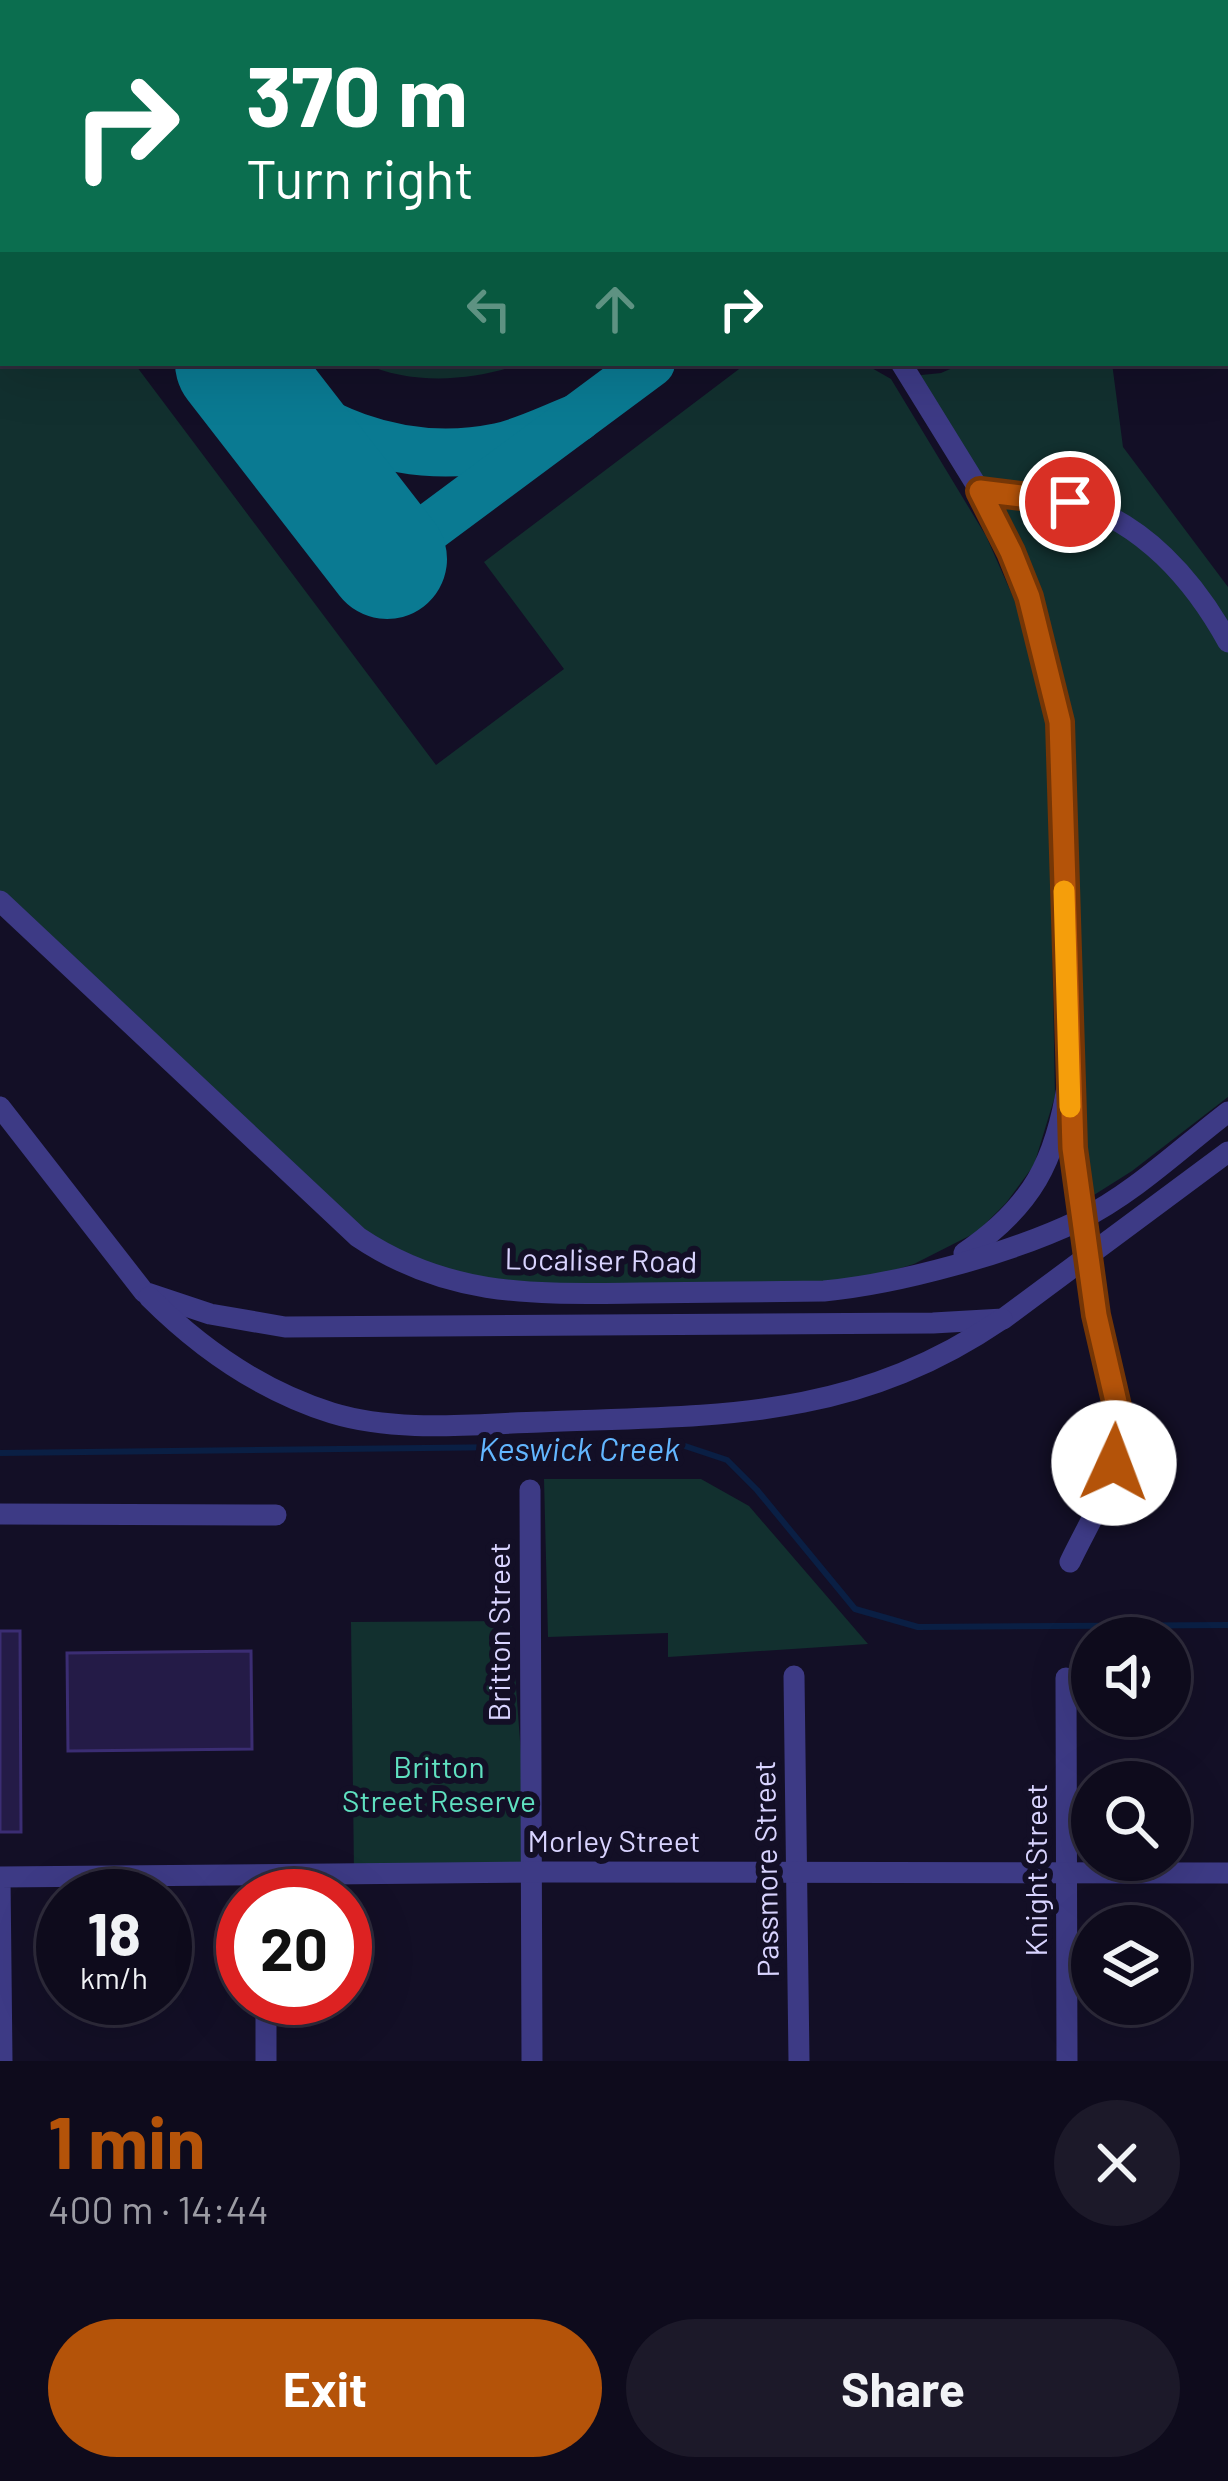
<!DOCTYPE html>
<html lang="en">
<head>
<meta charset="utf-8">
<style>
  body { margin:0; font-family:Barlow,sans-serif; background:#1c1929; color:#f1f3f6; height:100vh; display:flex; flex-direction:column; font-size:45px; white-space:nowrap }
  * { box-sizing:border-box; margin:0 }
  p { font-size:39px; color:#9b9ba3 }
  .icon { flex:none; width:66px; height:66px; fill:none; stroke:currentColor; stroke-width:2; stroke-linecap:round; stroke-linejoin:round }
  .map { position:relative; height:2061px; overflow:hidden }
  .drawer { display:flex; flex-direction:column; background:#0e0b1c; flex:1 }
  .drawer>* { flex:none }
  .banner { position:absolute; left:0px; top:0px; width:1230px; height:366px; box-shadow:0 12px 48px #0002,0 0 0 3px #2e2b3b; background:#0b6e4f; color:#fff; overflow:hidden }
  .fabs { position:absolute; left:1071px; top:1617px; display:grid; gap:24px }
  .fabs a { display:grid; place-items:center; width:120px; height:120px; border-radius:50%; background:#0e0b1c; box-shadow:0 12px 48px #0002,0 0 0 3px #2e2b3b; font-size:60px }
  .speed { position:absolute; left:36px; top:1869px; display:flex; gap:24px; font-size:60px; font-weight:700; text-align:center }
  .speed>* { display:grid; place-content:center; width:156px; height:156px; border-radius:50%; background:#0e0b1c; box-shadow:0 12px 48px #0002,0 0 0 3px #2e2b3b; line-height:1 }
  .speed small { font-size:30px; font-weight:400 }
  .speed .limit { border:18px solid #d22; background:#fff; color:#111 }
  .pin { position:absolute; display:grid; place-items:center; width:102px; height:102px; color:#fff; margin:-51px; border:6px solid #fff; border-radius:50%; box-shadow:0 3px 12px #0007 }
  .me { position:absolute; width:132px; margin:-66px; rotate:2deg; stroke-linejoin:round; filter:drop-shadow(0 0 9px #0008) }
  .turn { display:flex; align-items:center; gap:42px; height:252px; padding:0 48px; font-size:54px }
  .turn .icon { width:156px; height:156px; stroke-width:2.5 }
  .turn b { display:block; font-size:84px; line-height:102px }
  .lanes { display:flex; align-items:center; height:114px; padding:0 48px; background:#0003; justify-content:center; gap:60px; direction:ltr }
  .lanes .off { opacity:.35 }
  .round { display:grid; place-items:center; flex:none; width:126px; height:126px; border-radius:63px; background:#1c1929 }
  .head { display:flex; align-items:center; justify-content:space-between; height:204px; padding:0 48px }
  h1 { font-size:72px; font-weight:700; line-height:90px; color:#b45309 }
  .cta { display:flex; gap:24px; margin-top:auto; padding:24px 48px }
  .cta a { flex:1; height:138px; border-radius:72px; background:#b45309; color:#fff; font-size:48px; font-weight:700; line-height:138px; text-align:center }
  .cta a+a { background:#1c1929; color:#f1f3f6 }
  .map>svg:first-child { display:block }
  .green { fill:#12302f }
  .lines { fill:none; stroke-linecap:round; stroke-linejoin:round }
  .stream { stroke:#0a1f44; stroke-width:6 }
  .taxiway { stroke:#0a7a92; stroke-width:48 }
  .runway { stroke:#0a7a92; stroke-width:120 }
  .building { fill:#241b47; stroke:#3b2d73; stroke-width:3 }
  .minor { stroke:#3d3a85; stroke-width:21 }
  .route-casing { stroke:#753606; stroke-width:30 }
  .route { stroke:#b45309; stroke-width:21 }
  .slow { stroke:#f59e0b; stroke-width:21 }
  .labels { text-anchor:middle; stroke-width:12; stroke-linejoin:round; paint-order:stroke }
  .street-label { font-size:30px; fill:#d9d4ff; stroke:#130f26 }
  .park-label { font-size:30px; fill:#5fe0c0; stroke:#130f26 }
  .water-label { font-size:33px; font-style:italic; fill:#62b6ff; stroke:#130f26 }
</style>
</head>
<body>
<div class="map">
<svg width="1228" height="2061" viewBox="0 0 1228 2061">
  <rect width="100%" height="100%" fill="#130f26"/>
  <g class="green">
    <polygon points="71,0 562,0 564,3 73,3"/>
    <polygon points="0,185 3,363 134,363 436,765 564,669 484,562 747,363 863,363 891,379 986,536 1030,635 1048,727 1055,1096 1034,1165 1006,1203 977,1232 914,1264 865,1279 808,1285 526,1286 460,1278 365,1236 0,892"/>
    <path d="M 363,363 L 524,363 C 474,381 413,386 363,363 Z"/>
    <polygon points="964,363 1112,363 1123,447 1228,587 1228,1097 1132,1171 1094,1195 1081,1189 1065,725 1041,615 912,376 941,373"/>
    <polygon points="544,1479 701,1479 749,1506 868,1644 668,1657 668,1633 548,1637"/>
    <polygon points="511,1621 530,1873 354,1874 351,1622"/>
  </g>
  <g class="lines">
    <g class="stream">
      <polyline points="766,0 768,3"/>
      <polyline points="0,1453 682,1445 727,1460 757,1490 855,1609 918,1627 1228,1625"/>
    </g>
    <g class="taxiway">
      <polyline points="615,0 617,3"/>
      <polyline points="943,0 946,3"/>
      <polyline points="1227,294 1228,295"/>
      <path d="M 235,363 C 311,427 397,468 499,447 C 526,441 551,428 577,418"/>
      <polyline points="387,559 651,363"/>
    </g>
    <g class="runway">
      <polyline points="0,50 3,54"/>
      <polyline points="235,363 387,559"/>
    </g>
  </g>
  <g class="building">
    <polygon points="0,1631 20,1631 21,1832 0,1832"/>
    <polygon points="251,1651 252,1749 68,1751 67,1653"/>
  </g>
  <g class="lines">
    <g class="minor">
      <polyline points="1115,0 1117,3"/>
      <polyline points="1227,151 1228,152"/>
      <path d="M 901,363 L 980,491 L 1011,552 L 1046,658 L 1060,722 L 1068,1081 C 1056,1161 1032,1207 964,1253"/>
      <path d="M 980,491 C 1011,493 1043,494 1073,502 C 1143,522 1194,580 1228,642"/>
      <path d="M 0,901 L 358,1237 C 449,1298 534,1294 640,1293 C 701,1292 763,1292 824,1291 C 899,1284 1012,1253 1080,1220 C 1133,1194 1181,1148 1228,1112"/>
      <polyline points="0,1107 144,1292 210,1314 285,1327 933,1323 1003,1319 1228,1152"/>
      <path d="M 149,1297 C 200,1348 262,1391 332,1413 C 398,1433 472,1424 540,1422 C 714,1415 851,1422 1002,1319"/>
      <polyline points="530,1490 532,2061"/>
      <polyline points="0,1514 276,1515"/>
      <path d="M 1070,1562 C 1088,1524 1115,1483 1119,1441 C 1123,1398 1103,1354 1095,1313 C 1083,1248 1075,1183 1071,1118"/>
      <polyline points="794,1676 799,2061"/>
      <polyline points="1066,1678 1067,2061"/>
      <polyline points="266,1998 266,2061"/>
      <polyline points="2,2061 0,1877 546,1872 1228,1873"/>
    </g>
  </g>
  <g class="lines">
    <g class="route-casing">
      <polyline id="route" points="1070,502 980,491 1011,552 1029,597 1060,722 1073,1148 1096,1315 1117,1406 1119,1438 1114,1463"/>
    </g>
    <use href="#route" class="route"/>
    <polyline class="slow" points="1064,891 1070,1107"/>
  </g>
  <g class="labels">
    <g class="street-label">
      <text transform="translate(601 1261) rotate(1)" y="10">Localiser Road</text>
      <text transform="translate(500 1632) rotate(-90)" y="10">Britton Street</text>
      <text x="614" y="1852">Morley Street</text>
      <text transform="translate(767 1869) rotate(-91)" y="10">Passmore Street</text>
      <text transform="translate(1037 1870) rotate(-90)" y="10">Knight Street</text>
    </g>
    <g class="park-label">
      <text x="439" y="1778">Britton<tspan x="439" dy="34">Street Reserve</tspan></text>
    </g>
    <g class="water-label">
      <text x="579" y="1461">Keswick Creek</text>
    </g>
  </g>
</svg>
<div class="fabs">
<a><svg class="icon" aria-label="sound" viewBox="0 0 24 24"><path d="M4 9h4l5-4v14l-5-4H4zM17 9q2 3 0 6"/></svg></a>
<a><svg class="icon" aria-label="search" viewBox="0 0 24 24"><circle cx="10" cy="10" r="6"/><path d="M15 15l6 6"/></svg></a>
<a><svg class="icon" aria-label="layers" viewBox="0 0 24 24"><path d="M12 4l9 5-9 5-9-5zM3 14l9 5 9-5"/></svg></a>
</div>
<div class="speed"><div>18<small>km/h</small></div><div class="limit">20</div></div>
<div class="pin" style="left:1070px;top:502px;background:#d93025"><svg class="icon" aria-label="arrive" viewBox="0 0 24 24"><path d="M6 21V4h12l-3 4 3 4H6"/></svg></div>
<svg class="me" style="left:1114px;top:1463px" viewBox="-20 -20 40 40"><circle r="19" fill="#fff"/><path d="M0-13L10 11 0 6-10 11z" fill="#b45309"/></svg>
<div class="banner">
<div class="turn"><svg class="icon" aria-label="right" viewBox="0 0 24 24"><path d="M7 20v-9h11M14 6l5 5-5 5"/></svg><div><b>370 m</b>Turn right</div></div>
<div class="lanes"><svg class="icon off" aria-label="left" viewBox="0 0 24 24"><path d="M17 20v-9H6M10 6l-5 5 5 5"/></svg><svg class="icon off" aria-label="ahead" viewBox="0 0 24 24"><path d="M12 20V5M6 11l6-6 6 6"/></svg><svg class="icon" aria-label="right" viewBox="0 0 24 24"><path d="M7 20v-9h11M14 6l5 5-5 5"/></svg></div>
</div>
</div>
<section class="drawer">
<div class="head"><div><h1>1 min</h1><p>400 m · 14:44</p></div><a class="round"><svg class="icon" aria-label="close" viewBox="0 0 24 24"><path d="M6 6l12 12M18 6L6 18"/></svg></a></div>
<div class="cta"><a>Exit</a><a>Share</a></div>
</section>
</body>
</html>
